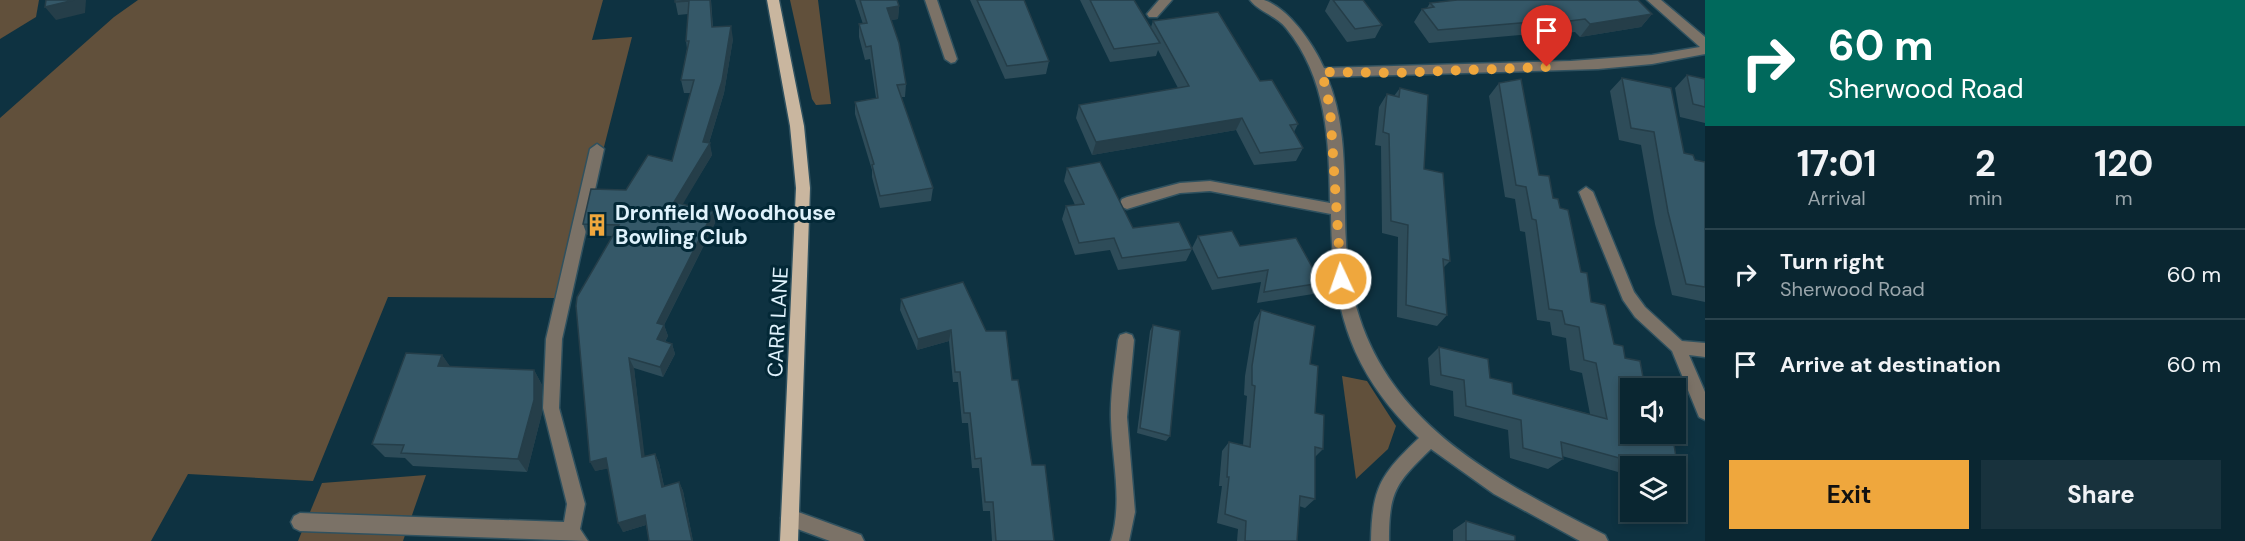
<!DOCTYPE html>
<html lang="en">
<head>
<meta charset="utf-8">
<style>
  body { margin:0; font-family:"DM Sans",sans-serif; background:#18323d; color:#f1f3f6; height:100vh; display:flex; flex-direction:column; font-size:22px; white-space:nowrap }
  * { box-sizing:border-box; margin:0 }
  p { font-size:20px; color:#99a5ab }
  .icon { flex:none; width:33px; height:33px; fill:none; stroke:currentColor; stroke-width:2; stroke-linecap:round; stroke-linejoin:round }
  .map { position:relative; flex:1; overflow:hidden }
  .sheet { display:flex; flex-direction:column; background:#0a2631; width:540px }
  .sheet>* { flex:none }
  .top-card { background:#00695c; color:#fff; overflow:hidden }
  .controls { position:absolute; left:1620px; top:378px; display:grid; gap:12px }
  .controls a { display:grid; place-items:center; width:66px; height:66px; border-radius:0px; background:#0a2631; box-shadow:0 3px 9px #0003,0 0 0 2px #2a434d; font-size:30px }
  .pin { position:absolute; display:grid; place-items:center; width:51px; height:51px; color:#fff; margin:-62px -26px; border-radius:50% 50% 50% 0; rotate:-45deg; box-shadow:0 0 6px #0007 }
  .pin .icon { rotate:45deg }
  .me { position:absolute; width:66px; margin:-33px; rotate:357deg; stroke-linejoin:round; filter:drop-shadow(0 0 4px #0008) }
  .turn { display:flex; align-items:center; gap:21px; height:126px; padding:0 24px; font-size:27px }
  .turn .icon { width:78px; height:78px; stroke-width:2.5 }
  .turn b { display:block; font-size:42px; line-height:51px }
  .eta { display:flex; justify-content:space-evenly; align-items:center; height:102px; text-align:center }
  .eta b { font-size:36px; font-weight:700; line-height:42px }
  .cta { display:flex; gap:12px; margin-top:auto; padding:12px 24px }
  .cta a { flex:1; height:69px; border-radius:0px; background:#efa73d; color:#111; font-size:24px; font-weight:700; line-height:69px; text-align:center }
  .cta a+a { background:#18323d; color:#f1f3f6 }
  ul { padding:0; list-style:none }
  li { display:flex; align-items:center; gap:18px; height:90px; padding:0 24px; border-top:2px solid #2a434d }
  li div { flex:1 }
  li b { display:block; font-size:22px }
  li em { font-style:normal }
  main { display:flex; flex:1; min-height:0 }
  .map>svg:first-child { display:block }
  .green { fill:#61503b }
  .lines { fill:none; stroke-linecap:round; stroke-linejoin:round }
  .minor-casing { stroke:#2f515f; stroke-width:3 }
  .major-casing { stroke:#2f515f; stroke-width:3 }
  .minor { fill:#7b7267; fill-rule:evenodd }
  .major { fill:#c9b69f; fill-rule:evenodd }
  .wall { fill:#2e4c59 }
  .shaded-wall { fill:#253e49 }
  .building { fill:#355868; stroke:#253e49; stroke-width:1.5 }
  .route { stroke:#efa73d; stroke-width:10; stroke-dasharray:0 18 }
  .labels { text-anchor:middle; stroke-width:6; stroke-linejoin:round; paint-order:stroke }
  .poi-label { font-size:21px; font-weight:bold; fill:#dff2fc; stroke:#032836; text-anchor:start }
  .street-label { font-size:21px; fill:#dff2fc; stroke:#032836 }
</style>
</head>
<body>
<main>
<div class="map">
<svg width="1705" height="541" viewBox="0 0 1705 541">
  <rect width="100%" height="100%" fill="#0e3241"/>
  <g class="green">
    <polygon points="0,0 39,0 36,17 0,39"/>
    <polygon points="138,0 603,0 592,40 632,37 592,194 558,298 388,297 313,481 188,474 151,541 0,541 0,118 114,17"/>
    <polygon points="790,0 818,0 831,104 816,105 812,99"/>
    <polygon points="1342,376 1367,381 1396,426 1388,449 1356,479"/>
    <polygon points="426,475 403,541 298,541 322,483"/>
  </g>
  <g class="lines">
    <g class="minor-casing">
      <g id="minor">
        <polygon points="925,0 937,0 957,59 955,62 951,63 945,59"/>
        <polygon points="1159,0 1172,0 1157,17 1149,17 1147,14"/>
        <path d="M 1250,0 C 1254,0 1261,0 1264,0 C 1289,8 1314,45 1324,68 L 1571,61 L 1652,55 L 1700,47 L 1647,0 L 1661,0 L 1705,37 L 1705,54 L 1652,64 L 1598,69 L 1327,77 C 1349,128 1343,189 1346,243 C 1355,406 1474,469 1605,535 L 1608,541 L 1580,541 L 1560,530 L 1494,494 L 1431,449 C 1396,483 1389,491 1389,541 L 1371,541 C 1372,487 1381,474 1419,438 C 1349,372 1332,307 1331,214 L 1210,191 L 1180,193 L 1127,209 L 1122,207 L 1120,203 L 1122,199 L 1127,197 L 1180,183 L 1210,181 L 1330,203 C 1329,141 1327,78 1286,28 C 1277,16 1259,12 1250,0 Z"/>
        <polygon points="597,144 604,149 562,339 559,408 585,504 580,529 588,541 300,531 294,528 291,522 294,516 300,513 564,522 567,504 543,408 546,339 590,149"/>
        <polygon points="1586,187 1593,192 1634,292 1645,307 1682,341 1705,343 1705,357 1689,355 1705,392 1705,420 1699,417 1672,351 1635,317 1623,300 1579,192"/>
        <path d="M 1126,333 L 1132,335 L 1134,340 L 1127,417 L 1135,512 L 1129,541 L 1111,541 C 1123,500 1112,461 1111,420 C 1110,393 1115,366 1118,340 L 1120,335 Z"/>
        <polygon points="790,509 861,535 864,541 830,541 784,524 781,518 784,512"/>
      </g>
    </g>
    <g class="major-casing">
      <polygon id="major" points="767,0 779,0 804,126 810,188 798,541 780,541 796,188 790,126"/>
    </g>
    <use href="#minor" class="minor"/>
    <use href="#major" class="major"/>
  </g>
  <g class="wall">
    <polygon points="675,0 711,0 713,27 733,39 724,93 709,143 712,155 682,204 713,212 715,223 664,325 668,336 665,342 672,344 675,354 663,377 634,368 644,457 655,454 659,463 664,486 679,482 683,491 693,541 649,541 646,525 623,532 608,468 595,471 612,236 587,235 583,224 626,190 672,161 691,93 684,93 681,80 687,49 686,41 688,14 678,15"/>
    <polygon points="855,0 897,0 899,6 898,19 891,20 906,84 905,97 901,97 933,188 931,201 880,208 872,177 872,170 855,114 855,102 876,98 870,59 865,60 859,37 859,24 863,24"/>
    <polygon points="970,0 1024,0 1049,61 1046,74 1005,79"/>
    <polygon points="1080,0 1134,0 1151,27 1153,21 1260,81 1298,124 1294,132 1303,148 1296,161 1254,165 1236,130 1092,155 1076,118 1079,105 1178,88 1158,50 1156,56 1110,62"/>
    <polygon points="1330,0 1363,0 1382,25 1375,38 1347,42 1325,11"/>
    <polygon points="1430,3 1652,14 1641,27 1580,37 1575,32 1536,37 1533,34 1429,43 1414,22 1422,9 1427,8"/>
    <polygon points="1687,75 1705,79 1705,123 1680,117 1675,88"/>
    <polygon points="1622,78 1684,153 1695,160 1705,162 1705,302 1672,295 1655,224 1641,145 1619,140 1610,91"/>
    <polygon points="1521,79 1539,175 1549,176 1553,198 1558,199 1560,208 1568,210 1581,272 1587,273 1591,302 1605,305 1614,344 1623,346 1625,358 1640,361 1645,388 1630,388 1630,434 1658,434 1673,438 1682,496 1676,499 1676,466 1630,466 1630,494 1621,492 1618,472 1562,456 1563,459 1548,469 1510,458 1508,430 1454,416 1453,391 1430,385 1428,358 1439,347 1488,359 1490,378 1512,383 1513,394 1590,414 1582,373 1570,370 1566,338 1552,335 1550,322 1537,320 1525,232 1520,231 1515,199 1505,197 1489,96 1499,83"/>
    <polygon points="1400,88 1450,261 1443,268 1447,315 1437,326 1397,317 1398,237 1382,233 1381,146 1375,145 1379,107 1387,94 1394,96"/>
    <polygon points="1067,168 1133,228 1192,249 1186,261 1118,270 1110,250 1075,255 1062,219 1066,206 1075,205 1064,181"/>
    <polygon points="1198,236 1240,246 1321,283 1313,294 1257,303 1261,282 1212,290 1192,248"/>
    <polygon points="901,299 986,331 1012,380 1032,465 1054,541 992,541 990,511 983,511 979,468 972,468 968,423 962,423 958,382 953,382 949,341 917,350 900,310"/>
    <polygon points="1261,310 1310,364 1315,413 1323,449 1315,457 1315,499 1305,508 1299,506 1297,541 1237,541 1238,529 1217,523 1222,486 1219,486 1222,451 1229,442 1243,445 1247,396 1244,395 1245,376 1254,322"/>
    <polygon points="1153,325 1170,436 1166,441 1137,433 1150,331"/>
    <polygon points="442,355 450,367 534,370 542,385 542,413 527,472 413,466 405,458 385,457 372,444"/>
    <polygon points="1466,521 1515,541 1453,541 1453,530"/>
  </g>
  <g class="shaded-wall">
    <polygon points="74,0 86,0 85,13 56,20 45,7"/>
    <polygon points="899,6 898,19 886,21 887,8"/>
    <polygon points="1652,14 1641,27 1580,37 1590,24"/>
    <polygon points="731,26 733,39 724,93 708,146 710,143 712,155 677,214 674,202 703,142"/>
    <polygon points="1242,118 1236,130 1092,155 1096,142"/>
    <polygon points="713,212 715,223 664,325 668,336 660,350 657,339 657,323"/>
    <polygon points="951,330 949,341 917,350 918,339"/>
    <polygon points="672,344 675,354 663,377 660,367"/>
    <polygon points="442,355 452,369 438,366"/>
    <polygon points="629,358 634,368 646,467 642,457"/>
    <polygon points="534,370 542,385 542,413 527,472 518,459"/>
    <polygon points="655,454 659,463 666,496 662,487"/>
    <polygon points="606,458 611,468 595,471 590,462"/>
    <polygon points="679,482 683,491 693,541 692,541"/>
    <polygon points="645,515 649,524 623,532 618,523"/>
  </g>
  <g class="building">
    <polygon points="46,0 74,0 45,7"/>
    <polygon points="675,0 710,0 712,27 731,26 722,81 703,142 710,143 674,202 713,212 657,323 664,325 657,339 672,344 660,367 629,358 642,457 655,454 662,487 679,482 692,541 649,541 645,515 618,523 606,458 590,462 576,306 577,297 619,225 583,224 591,189 626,190 648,155 672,161 694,80 681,80 689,41 686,41 689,1 675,2"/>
    <polygon points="860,0 897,0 899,6 887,8 899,43 906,84 897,85 933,188 880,196 872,165 874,164 855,102 878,98 871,46 866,47 859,24 867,23"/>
    <polygon points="977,0 1024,0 1049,61 1007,66"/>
    <polygon points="1090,0 1134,0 1160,43 1114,49"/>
    <polygon points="1333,0 1363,0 1382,25 1355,29"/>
    <polygon points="1457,0 1638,0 1652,14 1590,24 1585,19 1546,24 1542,21 1438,30 1422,9 1434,7 1430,3"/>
    <polygon points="1218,12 1260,81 1272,80 1298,124 1290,125 1303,148 1260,153 1242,118 1096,142 1079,105 1189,86 1153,21"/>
    <polygon points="1687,75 1705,79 1705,107 1693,104"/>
    <polygon points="1622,78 1671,88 1684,153 1693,155 1695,160 1705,162 1705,287 1686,284 1668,212 1654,132 1631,128"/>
    <polygon points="1521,79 1539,175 1549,176 1553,198 1558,199 1560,208 1568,210 1581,272 1587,273 1591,302 1605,305 1614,344 1623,346 1625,358 1640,361 1645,388 1630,388 1630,434 1658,434 1673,438 1682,496 1676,494 1676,466 1634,466 1634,462 1561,442 1563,459 1523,448 1521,420 1466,406 1464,380 1441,375 1439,347 1488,359 1490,378 1512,383 1513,394 1607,419 1596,363 1584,360 1579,327 1565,324 1562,311 1549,309 1536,220 1532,219 1526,187 1516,185 1499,83"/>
    <polygon points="1400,88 1428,95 1424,169 1443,173 1450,261 1443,259 1447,315 1406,305 1408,225 1391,221 1389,134 1383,132 1387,94 1399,97"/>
    <polygon points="1100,162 1133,228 1179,222 1192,249 1122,258 1114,238 1079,243 1066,206 1084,204 1067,168"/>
    <polygon points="1232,231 1240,246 1296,238 1321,283 1264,292 1268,270 1218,278 1198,236"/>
    <polygon points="963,282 986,331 1006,331 1012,380 1018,380 1032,465 1045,465 1054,541 996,541 993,502 985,502 981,458 975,459 970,413 964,413 960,372 955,372 951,330 918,339 901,299"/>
    <polygon points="1261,310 1315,326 1310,364 1318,366 1315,413 1324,415 1323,449 1315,447 1315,499 1300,496 1297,541 1245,541 1246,521 1225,514 1229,477 1227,477 1229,442 1250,447 1255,386 1252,385 1252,366"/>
    <polygon points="1153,325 1180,331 1170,436 1140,428"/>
    <polygon points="406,353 442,355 438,366 534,370 534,400 518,459 401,453 404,445 372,444"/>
    <polygon points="1466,521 1515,536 1515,541 1466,541"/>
  </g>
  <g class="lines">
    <polyline class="route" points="1341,279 1330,108 1322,72 1394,73 1547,67"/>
  </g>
  <defs>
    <g id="building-bare" transform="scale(1.8)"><path d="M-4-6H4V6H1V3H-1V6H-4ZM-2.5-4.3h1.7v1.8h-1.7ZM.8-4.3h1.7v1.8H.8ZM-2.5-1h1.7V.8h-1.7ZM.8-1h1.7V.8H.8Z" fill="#efa73d" stroke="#032836" stroke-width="2.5" paint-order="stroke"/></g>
  </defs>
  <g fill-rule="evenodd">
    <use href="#building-bare" x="597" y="225"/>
  </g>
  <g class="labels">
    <g class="poi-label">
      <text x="615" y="220">Dronfield Woodhouse<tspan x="615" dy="24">Bowling Club</tspan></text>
    </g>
    <g class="street-label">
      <text transform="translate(778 322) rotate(-87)" y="7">CARR LANE</text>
    </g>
  </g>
</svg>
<div class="controls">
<a><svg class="icon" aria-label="sound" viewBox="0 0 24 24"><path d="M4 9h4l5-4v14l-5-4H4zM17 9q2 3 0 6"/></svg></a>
<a><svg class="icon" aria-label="layers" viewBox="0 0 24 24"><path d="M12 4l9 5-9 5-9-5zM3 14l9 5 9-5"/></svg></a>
</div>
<div class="pin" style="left:1547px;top:67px;background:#d93025"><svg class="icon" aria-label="arrive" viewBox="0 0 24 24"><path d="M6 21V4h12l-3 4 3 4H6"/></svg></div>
<svg class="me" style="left:1341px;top:279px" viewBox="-20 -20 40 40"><circle r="17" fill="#efa73d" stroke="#fff" stroke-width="3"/><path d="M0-11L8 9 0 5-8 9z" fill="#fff"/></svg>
</div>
<section class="sheet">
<div class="top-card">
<div class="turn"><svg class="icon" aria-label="right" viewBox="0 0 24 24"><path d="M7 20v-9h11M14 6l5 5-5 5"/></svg><div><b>60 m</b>Sherwood Road</div></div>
</div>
<div class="eta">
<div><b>17:01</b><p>Arrival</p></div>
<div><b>2</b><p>min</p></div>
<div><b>120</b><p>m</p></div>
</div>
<ul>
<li><svg class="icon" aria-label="right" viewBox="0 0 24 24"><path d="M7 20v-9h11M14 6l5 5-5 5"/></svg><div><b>Turn right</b><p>Sherwood Road</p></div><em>60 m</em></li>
<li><svg class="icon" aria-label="arrive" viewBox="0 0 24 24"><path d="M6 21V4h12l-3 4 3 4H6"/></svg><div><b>Arrive at destination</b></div><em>60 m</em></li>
</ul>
<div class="cta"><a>Exit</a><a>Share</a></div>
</section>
</main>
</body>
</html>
